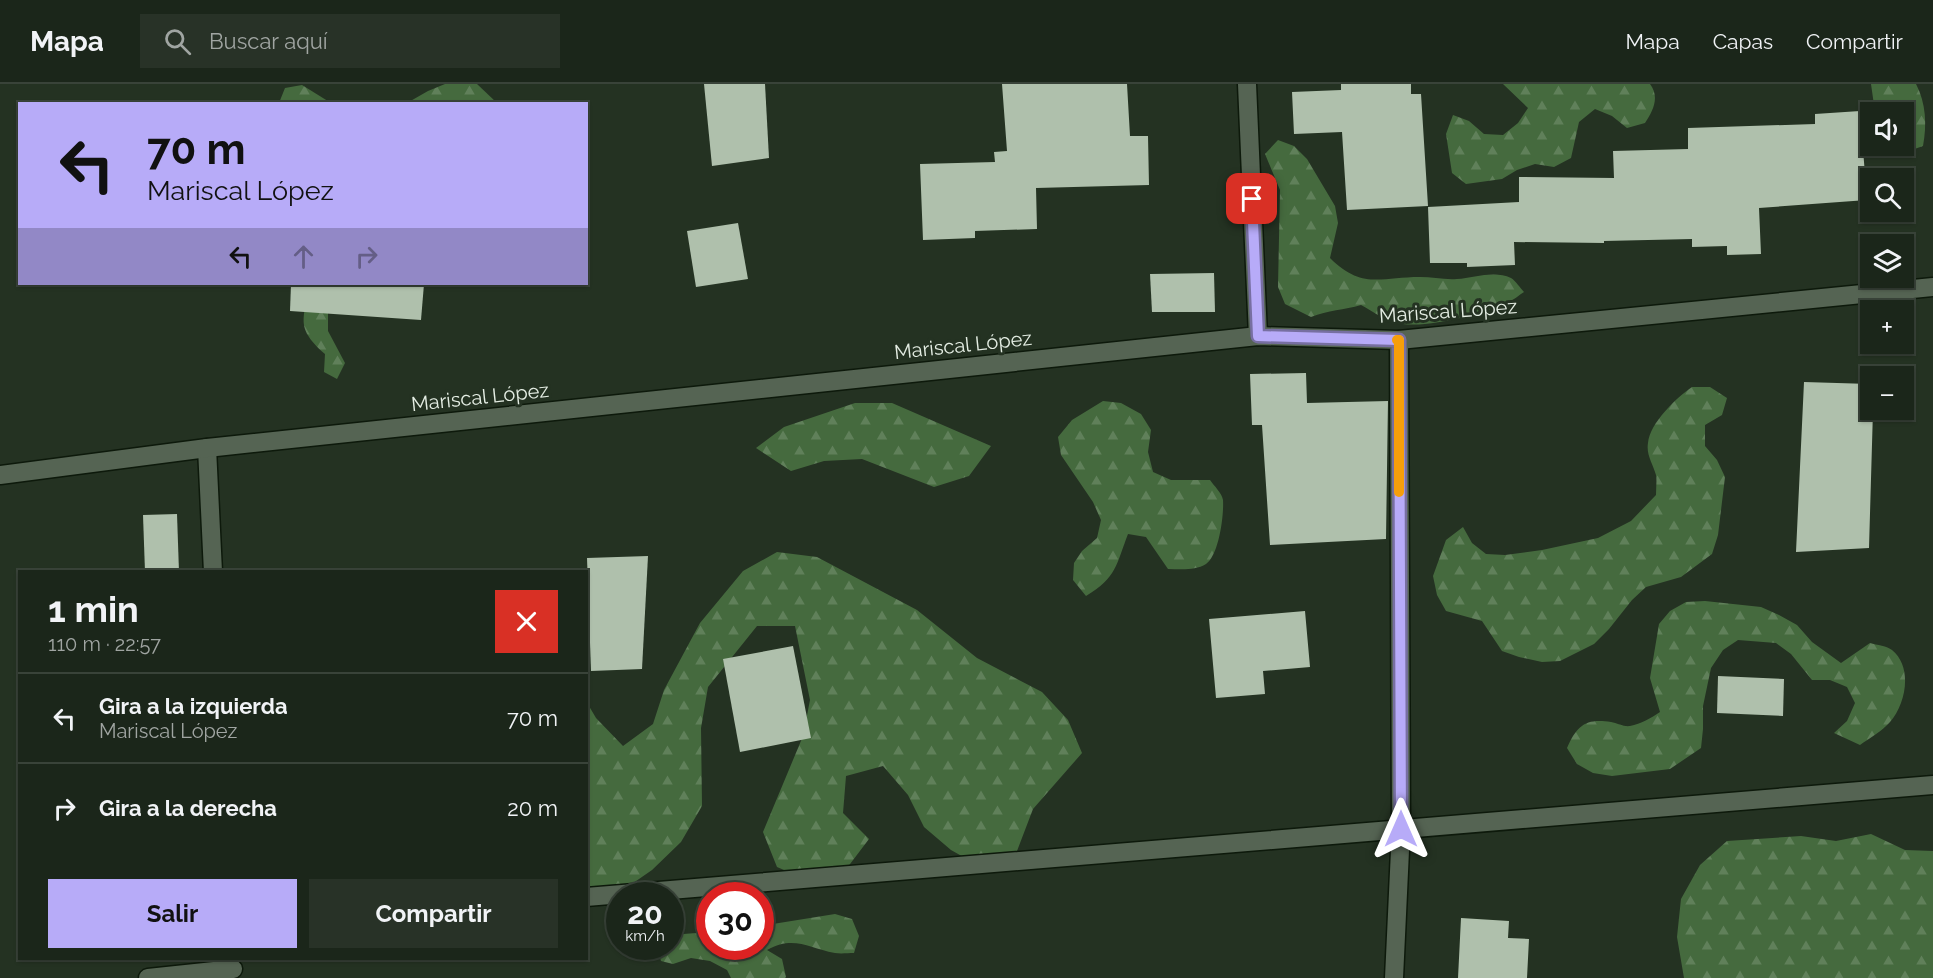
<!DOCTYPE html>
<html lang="es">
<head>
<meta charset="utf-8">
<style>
  body { margin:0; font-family:Raleway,sans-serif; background:#283227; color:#f1f3f6; height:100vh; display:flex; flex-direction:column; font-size:22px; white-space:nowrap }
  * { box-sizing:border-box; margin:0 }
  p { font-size:20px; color:#a0a5a2 }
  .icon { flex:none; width:33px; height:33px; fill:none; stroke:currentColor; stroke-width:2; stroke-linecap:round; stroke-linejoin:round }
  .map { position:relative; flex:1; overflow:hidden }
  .sheet { position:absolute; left:18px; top:486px; width:570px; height:390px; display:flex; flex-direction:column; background:#1b261a; border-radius:0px; box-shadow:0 2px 4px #0004,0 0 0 2px #394339 }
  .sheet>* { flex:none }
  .banner { position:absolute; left:18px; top:18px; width:570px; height:183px; border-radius:0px; box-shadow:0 2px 4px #0004,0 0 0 2px #394339; background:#b7abf8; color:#111; overflow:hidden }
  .fabs { position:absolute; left:1860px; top:18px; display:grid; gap:12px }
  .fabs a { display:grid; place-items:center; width:54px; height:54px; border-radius:0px; background:#1b261a; box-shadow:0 2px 4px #0004,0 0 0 2px #394339; font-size:30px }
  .speed { position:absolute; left:606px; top:798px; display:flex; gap:12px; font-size:30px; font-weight:700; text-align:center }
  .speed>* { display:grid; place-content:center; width:78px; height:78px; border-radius:50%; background:#1b261a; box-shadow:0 2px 4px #0004,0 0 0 2px #394339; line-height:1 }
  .speed small { font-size:15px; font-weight:400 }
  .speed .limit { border:9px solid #d22; background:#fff; color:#111 }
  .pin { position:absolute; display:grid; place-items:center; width:51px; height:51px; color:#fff; margin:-26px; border-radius:12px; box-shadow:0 3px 9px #0006 }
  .me { position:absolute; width:66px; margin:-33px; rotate:0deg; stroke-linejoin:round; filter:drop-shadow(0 0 4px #0008) }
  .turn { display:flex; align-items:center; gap:21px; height:126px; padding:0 30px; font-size:27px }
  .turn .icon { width:78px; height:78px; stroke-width:2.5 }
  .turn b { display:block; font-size:42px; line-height:51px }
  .lanes { display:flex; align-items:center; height:57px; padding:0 30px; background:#0003; justify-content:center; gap:30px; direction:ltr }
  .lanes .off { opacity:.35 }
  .round { display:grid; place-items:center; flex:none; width:63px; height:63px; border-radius:0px; background:#283227 }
  .headline { display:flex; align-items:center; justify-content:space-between; height:102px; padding:0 30px }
  h1 { font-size:36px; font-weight:700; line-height:45px }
  .button { display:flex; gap:12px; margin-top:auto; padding:12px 30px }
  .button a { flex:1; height:69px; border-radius:0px; background:#b7abf8; color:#111; font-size:24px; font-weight:700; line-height:69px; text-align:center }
  .button a+a { background:#283227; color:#f1f3f6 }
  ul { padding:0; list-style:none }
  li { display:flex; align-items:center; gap:18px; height:90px; padding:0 30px; border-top:2px solid #394339 }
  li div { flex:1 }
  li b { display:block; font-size:22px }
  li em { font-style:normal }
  header { display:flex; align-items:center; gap:36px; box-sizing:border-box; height:84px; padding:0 30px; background:#1b261a; border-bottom:2px solid #394339 }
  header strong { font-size:28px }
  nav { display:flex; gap:33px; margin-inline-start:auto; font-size:21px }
  .search { width:420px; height:54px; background:#283227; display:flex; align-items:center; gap:15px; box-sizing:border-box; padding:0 21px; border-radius:0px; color:#a0a5a2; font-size:22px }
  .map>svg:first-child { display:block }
  .forest { fill:url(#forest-firs) }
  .building { fill:#afc0ac }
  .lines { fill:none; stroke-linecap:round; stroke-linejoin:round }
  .street-casing { stroke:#0d190b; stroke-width:21 }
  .street { stroke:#556453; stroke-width:18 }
  .route-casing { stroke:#776fa1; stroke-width:15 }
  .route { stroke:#b7abf8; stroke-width:10 }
  .slow { stroke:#f59e0b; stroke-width:10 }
  .labels { text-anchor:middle; stroke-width:6; stroke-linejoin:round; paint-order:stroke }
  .street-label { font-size:20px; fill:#e4ede3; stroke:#243222 }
</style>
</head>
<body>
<header>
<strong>Mapa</strong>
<div class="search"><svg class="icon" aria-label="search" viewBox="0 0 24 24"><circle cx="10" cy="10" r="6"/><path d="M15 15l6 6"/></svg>Buscar aquí</div>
<nav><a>Mapa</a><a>Capas</a><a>Compartir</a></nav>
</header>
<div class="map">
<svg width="1933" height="894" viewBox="0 0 1933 894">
  <defs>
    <pattern id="forest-firs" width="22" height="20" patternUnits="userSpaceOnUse" patternTransform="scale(1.5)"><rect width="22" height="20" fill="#456a3e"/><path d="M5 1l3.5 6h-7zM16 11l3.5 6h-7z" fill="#60805a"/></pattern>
  </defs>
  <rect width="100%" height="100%" fill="#243222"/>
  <g class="forest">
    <polygon points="445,0 477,0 497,19 407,19 428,7"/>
    <path d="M 1503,0 L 1650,0 C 1660,13 1653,27 1645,39 L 1627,44 L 1612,32 L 1595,25 L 1579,38 L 1571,74 L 1554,83 L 1535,80 L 1517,86 L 1502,95 L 1466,100 L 1452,89 L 1446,50 L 1453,31 L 1469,37 L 1484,50 L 1503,51 L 1518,39 L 1528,24 Z"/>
    <path d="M 1871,0 L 1916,0 C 1926,19 1927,41 1923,62 L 1906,68 L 1892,62 L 1904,62 L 1904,28 L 1875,28 Z"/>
    <polygon points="302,1 331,19 279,19 285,4"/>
    <path d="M 1278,56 L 1294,62 L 1307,75 L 1335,122 L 1338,139 L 1330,174 C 1362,206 1381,193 1420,193 C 1432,193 1445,196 1457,195 C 1474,194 1494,186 1511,194 C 1516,197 1520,204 1524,208 C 1519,211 1514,216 1508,218 C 1484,230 1420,247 1394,238 C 1383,235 1372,227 1361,221 C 1344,226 1328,226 1311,233 L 1285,220 L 1278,203 L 1280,106 L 1265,70 Z"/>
    <path d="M 305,200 L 328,200 L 328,247 L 345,279 L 337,295 L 324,288 L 325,270 C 291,240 309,235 305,200 Z"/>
    <path d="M 1692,303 L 1710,303 L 1727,314 L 1722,331 L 1705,341 L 1705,362 L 1717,376 L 1725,393 L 1718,451 L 1712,470 L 1681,493 L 1646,503 L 1632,516 L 1609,545 L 1594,560 L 1560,577 L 1542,578 L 1519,573 L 1502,567 L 1482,537 L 1446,527 L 1437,511 L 1433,492 L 1446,456 L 1463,443 L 1472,459 L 1486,470 L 1505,471 L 1542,466 L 1598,454 L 1631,437 L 1656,411 C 1656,404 1657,397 1656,391 C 1653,380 1646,371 1648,359 C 1650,339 1676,314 1692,303 Z"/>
    <path d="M 1103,317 L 1121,319 L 1141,330 L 1151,346 L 1148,368 L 1153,388 L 1171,396 L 1210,396 C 1214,402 1222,409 1223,416 C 1224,431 1219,471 1206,480 C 1195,487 1180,485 1168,485 L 1146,453 L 1128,450 C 1116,481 1117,493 1086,512 L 1073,496 L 1074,479 L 1082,467 L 1097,454 L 1101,436 L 1093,418 L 1061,371 L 1058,353 L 1072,336 Z"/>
    <polygon points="855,319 892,319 991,362 969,392 934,403 862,375 824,377 791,387 756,364 784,343"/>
    <polygon points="777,468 817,473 917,526 977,574 1042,608 1068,636 1082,669 1033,725 1017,767 983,784 951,766 924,743 908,711 883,682 846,692 843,729 869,755 847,784 810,797 777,783 763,748 803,652 810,616 795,542 757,542 708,603 701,644 702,722 681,758 652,786 613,813 587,820 586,617 596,634 623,662 653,640 664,606 700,539 743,487"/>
    <path d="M 1705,517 L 1761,523 L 1779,531 L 1797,541 L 1812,558 L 1841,579 L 1870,559 C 1877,561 1887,562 1892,566 C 1913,583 1906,620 1890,638 C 1882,647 1870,654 1860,661 L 1834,649 L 1847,637 L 1855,619 L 1847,603 L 1830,596 L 1812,596 L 1791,570 L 1776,559 L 1738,556 L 1723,566 L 1711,584 L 1703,622 L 1703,645 L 1701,664 L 1670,685 L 1612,692 L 1593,689 L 1577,680 L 1567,664 C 1577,641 1586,634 1611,638 C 1617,639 1624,643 1630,642 C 1641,640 1651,634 1660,628 L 1650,594 L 1659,540 L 1670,527 L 1686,518 Z"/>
    <polygon points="1871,750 1905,766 1933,767 1933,894 1684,894 1677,853 1681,815 1700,781 1727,757 1801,752 1836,757"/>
    <path d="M 835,830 L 852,835 L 859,852 L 854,869 C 848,869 841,870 835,869 C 808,864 794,851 767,866 L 782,875 L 786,893 L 785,894 L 731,894 L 727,886 L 710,877 L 691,874 L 673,880 L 661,877 L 657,863 L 670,862 L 671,851 L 709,848 L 710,862 L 760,862 L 761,842 Z"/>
  </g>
  <g class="building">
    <polygon points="704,0 765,0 769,74 712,82"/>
    <polygon points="1002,0 1127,0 1130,52 1148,52 1149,101 1036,104 1037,145 975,147 975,154 923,156 920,80 995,78 994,68 1007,67"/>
    <polygon points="1341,0 1411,0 1411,10 1421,10 1428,122 1347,126 1342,48 1294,50 1292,8 1341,6"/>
    <polygon points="1860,27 1867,116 1759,124 1761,170 1727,171 1727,162 1692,163 1692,155 1604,157 1604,159 1514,158 1515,181 1467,183 1467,179 1430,179 1428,123 1519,118 1519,93 1614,94 1613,67 1688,65 1688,44 1815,40 1815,30"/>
    <polygon points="738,139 748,195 696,203 687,147"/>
    <polygon points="1214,189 1215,228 1152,228 1150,190"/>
    <polygon points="291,200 424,200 421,236 290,227"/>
    <polygon points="1306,289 1307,319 1388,317 1386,455 1270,461 1262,341 1252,341 1250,290"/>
    <polygon points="1804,298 1870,300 1870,326 1873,326 1869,464 1796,468"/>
    <polygon points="177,430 179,488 145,488 143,431"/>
    <polygon points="648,472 642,585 591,587 587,474"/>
    <polygon points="1305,527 1310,583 1263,587 1265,610 1216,614 1209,535"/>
    <polygon points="793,562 811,654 740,668 723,575"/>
    <polygon points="1718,592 1784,595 1783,632 1717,629"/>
    <polygon points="1461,834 1509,837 1508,854 1529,855 1527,894 1458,894"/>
  </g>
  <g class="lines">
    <g class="street-casing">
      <g id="street">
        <polyline points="1247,0 1258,252"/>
        <polyline points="207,364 213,488"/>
        <polyline points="0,391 207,364 1258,252 1399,256 1933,203"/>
        <polyline points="586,813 1933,701"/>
        <polyline points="148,894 233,885"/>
        <polyline points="1394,894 1401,745 1399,256"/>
      </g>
    </g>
    <use href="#street" class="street"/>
  </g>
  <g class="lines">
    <g class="route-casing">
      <polyline id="route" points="1252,115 1258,252 1399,256 1401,745"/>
    </g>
    <use href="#route" class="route"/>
    <polyline class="slow" points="1397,256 1399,256 1399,408"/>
  </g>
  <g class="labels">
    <g class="street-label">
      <text transform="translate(1448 227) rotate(-4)" y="7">Mariscal López</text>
      <text transform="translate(963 261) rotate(-6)" y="7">Mariscal López</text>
      <text transform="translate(480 313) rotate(-6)" y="7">Mariscal López</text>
    </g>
  </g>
</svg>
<div class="fabs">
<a><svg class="icon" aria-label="sound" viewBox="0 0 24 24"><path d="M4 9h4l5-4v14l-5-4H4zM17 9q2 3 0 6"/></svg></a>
<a><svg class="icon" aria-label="search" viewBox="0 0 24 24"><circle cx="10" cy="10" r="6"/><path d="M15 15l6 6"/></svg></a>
<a><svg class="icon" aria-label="layers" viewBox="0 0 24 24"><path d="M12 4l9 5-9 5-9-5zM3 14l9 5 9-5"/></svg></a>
<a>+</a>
<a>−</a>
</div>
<div class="speed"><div>20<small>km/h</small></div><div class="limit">30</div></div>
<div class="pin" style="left:1252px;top:115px;background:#d93025"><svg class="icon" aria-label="arrive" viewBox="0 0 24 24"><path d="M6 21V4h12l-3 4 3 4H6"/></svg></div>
<svg class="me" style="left:1401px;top:745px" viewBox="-20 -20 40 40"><path d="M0-17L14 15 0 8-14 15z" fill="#b7abf8" stroke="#fff" stroke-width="4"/></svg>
<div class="banner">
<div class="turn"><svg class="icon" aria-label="left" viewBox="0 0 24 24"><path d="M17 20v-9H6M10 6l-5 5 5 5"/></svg><div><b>70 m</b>Mariscal López</div></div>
<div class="lanes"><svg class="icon" aria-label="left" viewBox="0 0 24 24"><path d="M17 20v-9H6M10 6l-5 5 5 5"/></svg><svg class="icon off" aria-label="ahead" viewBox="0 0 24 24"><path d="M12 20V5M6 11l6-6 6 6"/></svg><svg class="icon off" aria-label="right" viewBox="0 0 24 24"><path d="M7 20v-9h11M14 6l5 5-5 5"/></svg></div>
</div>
<section class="sheet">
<div class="headline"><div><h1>1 min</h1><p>110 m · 22:57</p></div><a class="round" style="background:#d93025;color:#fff"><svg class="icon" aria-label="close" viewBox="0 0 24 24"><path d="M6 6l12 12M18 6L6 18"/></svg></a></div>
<ul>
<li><svg class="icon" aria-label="left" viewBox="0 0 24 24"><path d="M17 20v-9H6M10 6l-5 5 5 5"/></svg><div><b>Gira a la izquierda</b><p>Mariscal López</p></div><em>70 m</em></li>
<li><svg class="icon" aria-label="right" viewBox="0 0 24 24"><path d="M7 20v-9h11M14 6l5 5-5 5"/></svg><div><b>Gira a la derecha</b></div><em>20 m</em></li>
</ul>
<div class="button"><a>Salir</a><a>Compartir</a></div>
</section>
</div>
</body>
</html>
